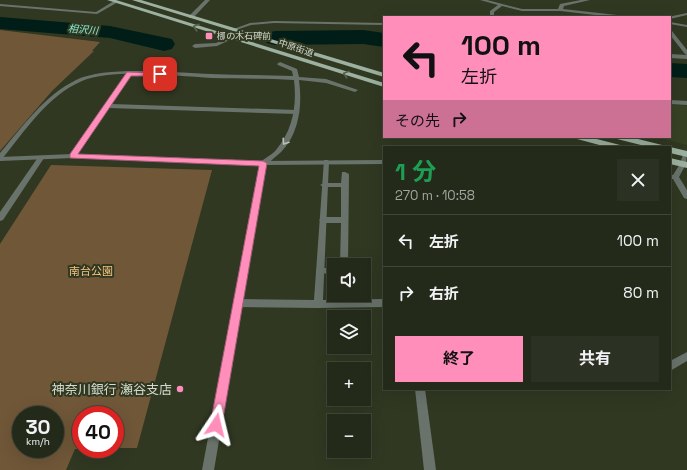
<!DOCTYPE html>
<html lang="ja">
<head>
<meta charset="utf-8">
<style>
  body { margin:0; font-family:"Space Grotesk","Noto Sans JP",sans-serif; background:#2c3223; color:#f1f3f6; height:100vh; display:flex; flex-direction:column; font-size:15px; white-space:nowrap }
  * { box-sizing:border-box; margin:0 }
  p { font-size:13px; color:#a3a7a2 }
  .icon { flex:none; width:22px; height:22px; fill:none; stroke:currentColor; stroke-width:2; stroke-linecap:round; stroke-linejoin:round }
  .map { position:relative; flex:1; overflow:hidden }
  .side { position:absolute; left:383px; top:146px; width:288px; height:244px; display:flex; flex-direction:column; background:#242a1a; border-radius:0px; box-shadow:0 4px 16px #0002,0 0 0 1px #414639 }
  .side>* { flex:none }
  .hud { position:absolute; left:383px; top:16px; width:288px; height:122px; border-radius:0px; box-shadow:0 4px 16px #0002,0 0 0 1px #414639; background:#ff8eba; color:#111; overflow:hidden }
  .buttons { position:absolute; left:327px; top:258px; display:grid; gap:8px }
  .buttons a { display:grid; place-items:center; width:44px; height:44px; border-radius:0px; background:#242a1a; box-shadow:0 4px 16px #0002,0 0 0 1px #414639; font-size:20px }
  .speed { position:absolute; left:12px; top:406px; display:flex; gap:8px; font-size:20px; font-weight:700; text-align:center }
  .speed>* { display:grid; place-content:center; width:52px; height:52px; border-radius:50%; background:#242a1a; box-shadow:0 4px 16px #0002,0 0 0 1px #414639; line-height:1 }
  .speed small { font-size:10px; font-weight:400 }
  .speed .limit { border:6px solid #d22; background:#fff; color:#111 }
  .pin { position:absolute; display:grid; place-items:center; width:34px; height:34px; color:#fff; margin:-17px; border-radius:8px; box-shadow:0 2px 6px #0006 }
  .me { position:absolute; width:44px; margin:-22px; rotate:10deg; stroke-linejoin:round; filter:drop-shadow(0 0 3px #0008) }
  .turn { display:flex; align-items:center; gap:14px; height:84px; padding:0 12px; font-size:18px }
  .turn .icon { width:52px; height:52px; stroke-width:2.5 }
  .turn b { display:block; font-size:28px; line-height:34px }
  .then { display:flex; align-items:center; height:38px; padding:0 12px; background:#0003; gap:8px; font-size:15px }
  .round { display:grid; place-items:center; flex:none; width:42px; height:42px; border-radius:0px; background:#2c3223 }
  .head { display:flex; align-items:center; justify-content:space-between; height:68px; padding:0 12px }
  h1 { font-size:24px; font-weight:700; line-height:30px; color:#1e9e55 }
  .cta { display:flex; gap:8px; margin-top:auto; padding:8px 12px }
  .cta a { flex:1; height:46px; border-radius:0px; background:#ff8eba; color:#111; font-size:16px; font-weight:700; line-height:46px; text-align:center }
  .cta a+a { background:#2c3223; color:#f1f3f6 }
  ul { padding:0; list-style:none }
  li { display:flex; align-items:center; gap:12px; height:52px; padding:0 12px; border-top:1px solid #414639 }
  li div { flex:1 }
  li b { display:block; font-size:15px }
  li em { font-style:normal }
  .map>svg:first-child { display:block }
  .built { fill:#364124 }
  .green { fill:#705738; fill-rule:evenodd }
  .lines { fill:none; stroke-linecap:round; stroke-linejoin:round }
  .river { fill:#001e17; fill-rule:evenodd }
  .service { fill:#69736b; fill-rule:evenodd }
  .minor { fill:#69736b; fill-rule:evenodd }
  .tertiary { fill:#69736b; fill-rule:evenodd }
  .primary { fill:#9db1a0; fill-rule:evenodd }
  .oneway { stroke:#56624e }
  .oneway2 { stroke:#bbc1b4 }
  .route { fill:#ff8eba; stroke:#a65c79 }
  .poi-dot { fill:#ff8eba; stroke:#303822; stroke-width:1.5 }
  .labels { text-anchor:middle; stroke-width:4; stroke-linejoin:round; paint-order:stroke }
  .far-poi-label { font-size:9px; fill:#d6dbcd; stroke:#303822; text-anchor:start }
  .far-street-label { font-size:9px; fill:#d6dbcd; stroke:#303822 }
  .far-water-label { font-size:10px; font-style:italic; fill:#87ecd3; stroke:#303822 }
  .park-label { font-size:11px; fill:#f6c380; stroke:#303822 }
  .near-poi-label { font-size:13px; fill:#d6dbcd; stroke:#303822; text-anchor:end }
</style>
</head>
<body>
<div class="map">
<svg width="687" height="470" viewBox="0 0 687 470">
  <rect width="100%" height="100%" fill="#303822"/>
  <polygon class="built" points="670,104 687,106 687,145 656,137 670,137"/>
  <g class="green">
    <polygon points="0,30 100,42 92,51 94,51 52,91 0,151"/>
    <path d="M 51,165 L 212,170 L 137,448 L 115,448 L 115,415 L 81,415 L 81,449 L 75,449 L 66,470 L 0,470 L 0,244 ZM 21,415 L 55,415 L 55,449 L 21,449 Z"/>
  </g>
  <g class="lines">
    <g class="river">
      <polygon points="0,17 110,26 172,39 175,44 172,49 164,51 110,38 0,29"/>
      <polygon points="363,30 384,33 384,47 363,44 275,45 267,43 264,38 267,33 275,31"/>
      <polygon points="670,63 687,64 687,78 670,77"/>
    </g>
    <g class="service">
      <polygon points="114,1 118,2 97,14 0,6 0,4 96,12"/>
      <polygon points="129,72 132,74 111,104 297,110 300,112 297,114 109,108 75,157 71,157 71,155 127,73"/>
      <polygon points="342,172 345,172 349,174 348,265 340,265 341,223 323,223 319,220 323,217 341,217 341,187 324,187 320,185 324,183 341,183"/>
      <polygon points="320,268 334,268 334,274 317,273 316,271 317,269"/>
      <polygon points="687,352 687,361 670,371 670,361"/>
    </g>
    <g class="minor">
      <polygon points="205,0 210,0 193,18 189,18 189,16"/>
      <polygon points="480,0 487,0 522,9 558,9 560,4 581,0 590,0 564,6 563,9 626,16 628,17 613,17 560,11 522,11 502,6 494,12 494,17 490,17 490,11 498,5"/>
      <polygon points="687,13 687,15 670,19 670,17 668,17"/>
      <polygon points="274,21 384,23 384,25 274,23 251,25 233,31 231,30 250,23"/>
      <polygon points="670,22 687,25 687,27 670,24"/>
      <polygon points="670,31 672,31 687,50 687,55 685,54 670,35"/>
      <polygon points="230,36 232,37 232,39 217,46 195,48 192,46 195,44 216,43"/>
      <polygon points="670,54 687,55 687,59 670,58"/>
      <path d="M 280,62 L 297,69 L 299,77 L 326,79 L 358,90 L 355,92 L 326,83 L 299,80 C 303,108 298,141 274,158 C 270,162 266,165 261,165 L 260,163 C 264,158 272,155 276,150 C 293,130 297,105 294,80 C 266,78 239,79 212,78 C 177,76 113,68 82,81 C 48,95 25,131 2,159 L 0,159 L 0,153 C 23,126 44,96 76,80 C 106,65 177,73 211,74 C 239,75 266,75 293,76 L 292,71 L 278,65 L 277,64 Z"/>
      <polygon points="670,100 687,101 687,105 670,104"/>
      <polygon points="39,156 43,156 44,158 3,220 0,221 0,212"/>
      <polygon points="324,160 328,160 329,162 323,300 384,299 384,307 318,308 238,307 235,306 233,303 235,300 238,299 314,300"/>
      <polygon points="415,389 425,389 436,470 424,470"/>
    </g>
    <g class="tertiary">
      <polygon points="687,152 686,164 679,177 687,190 687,199 684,198 673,179 670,179 670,175 673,175 680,164 683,154"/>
      <polygon points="73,154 263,161 384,160 384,164 266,165 214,470 202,470 259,165 73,158 0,161 0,157"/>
    </g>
    <g class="primary">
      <polygon points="107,0 116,0 384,83 384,87"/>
      <polygon points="132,0 141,0 384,73 384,77"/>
      <polygon points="576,137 589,137 620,145 621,147 607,147 577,139"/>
      <polygon points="616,137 630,137 662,145 663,147 649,147 617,139"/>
      <polygon points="670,147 687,151 687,157 670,153"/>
      <polygon points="670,158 687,162 687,168 670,164"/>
    </g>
  </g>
  <defs><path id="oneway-chevron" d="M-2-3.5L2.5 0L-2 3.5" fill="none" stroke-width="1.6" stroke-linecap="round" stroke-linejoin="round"/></defs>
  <g class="oneway">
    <use href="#oneway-chevron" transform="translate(196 27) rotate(-162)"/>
    <use href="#oneway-chevron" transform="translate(346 74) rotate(-162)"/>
  </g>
  <use class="oneway2" href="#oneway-chevron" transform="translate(285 142) rotate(124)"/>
  <polygon class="route" points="127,72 160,73 163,74 160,76 131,76 78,154 263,161 267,163 222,425 221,429 216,431 212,429 210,425 259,166 70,158 70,154"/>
  <g class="poi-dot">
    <rect x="205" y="32" width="8" height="8" rx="2"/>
    <circle cx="180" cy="389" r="4"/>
  </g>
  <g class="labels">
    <g class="far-poi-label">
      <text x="217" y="39">梛の木石碑前</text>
    </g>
    <g class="far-street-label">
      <text transform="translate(296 48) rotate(18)" y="3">中原街道</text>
    </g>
    <g class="far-water-label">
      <text transform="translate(83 29) rotate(5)" y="4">相沢川</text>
    </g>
    <g class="park-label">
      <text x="91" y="275">南台公園</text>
    </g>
    <g class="near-poi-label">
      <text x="172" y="394">神奈川銀行 瀬谷支店</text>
    </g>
  </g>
</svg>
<div class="buttons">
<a><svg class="icon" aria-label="sound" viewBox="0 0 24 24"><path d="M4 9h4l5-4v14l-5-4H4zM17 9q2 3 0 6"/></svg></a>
<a><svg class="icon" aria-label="layers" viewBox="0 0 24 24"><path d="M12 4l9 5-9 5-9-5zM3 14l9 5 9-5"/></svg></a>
<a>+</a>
<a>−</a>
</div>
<div class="speed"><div>30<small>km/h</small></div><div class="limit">40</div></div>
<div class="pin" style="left:160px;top:74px;background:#d93025"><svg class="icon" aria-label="arrive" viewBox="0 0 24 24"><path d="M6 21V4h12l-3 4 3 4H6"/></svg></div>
<svg class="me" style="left:216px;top:425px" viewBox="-20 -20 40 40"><path d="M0-17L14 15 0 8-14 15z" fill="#ff8eba" stroke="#fff" stroke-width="4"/></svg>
<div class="hud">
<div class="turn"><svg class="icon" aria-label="left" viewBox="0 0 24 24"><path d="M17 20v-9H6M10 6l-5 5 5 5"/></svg><div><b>100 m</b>左折</div></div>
<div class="then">その先<svg class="icon" aria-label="right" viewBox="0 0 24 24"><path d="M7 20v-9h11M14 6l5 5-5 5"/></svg></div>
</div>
<section class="side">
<div class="head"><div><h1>1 分</h1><p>270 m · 10:58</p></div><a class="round"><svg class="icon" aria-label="close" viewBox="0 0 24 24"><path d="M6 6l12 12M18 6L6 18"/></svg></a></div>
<ul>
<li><svg class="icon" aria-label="left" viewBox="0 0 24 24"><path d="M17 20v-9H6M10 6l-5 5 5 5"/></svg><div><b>左折</b></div><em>100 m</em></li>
<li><svg class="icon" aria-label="right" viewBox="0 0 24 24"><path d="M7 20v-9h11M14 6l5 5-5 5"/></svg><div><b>右折</b></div><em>80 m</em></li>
</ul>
<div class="cta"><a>終了</a><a>共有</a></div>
</section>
</div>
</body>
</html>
